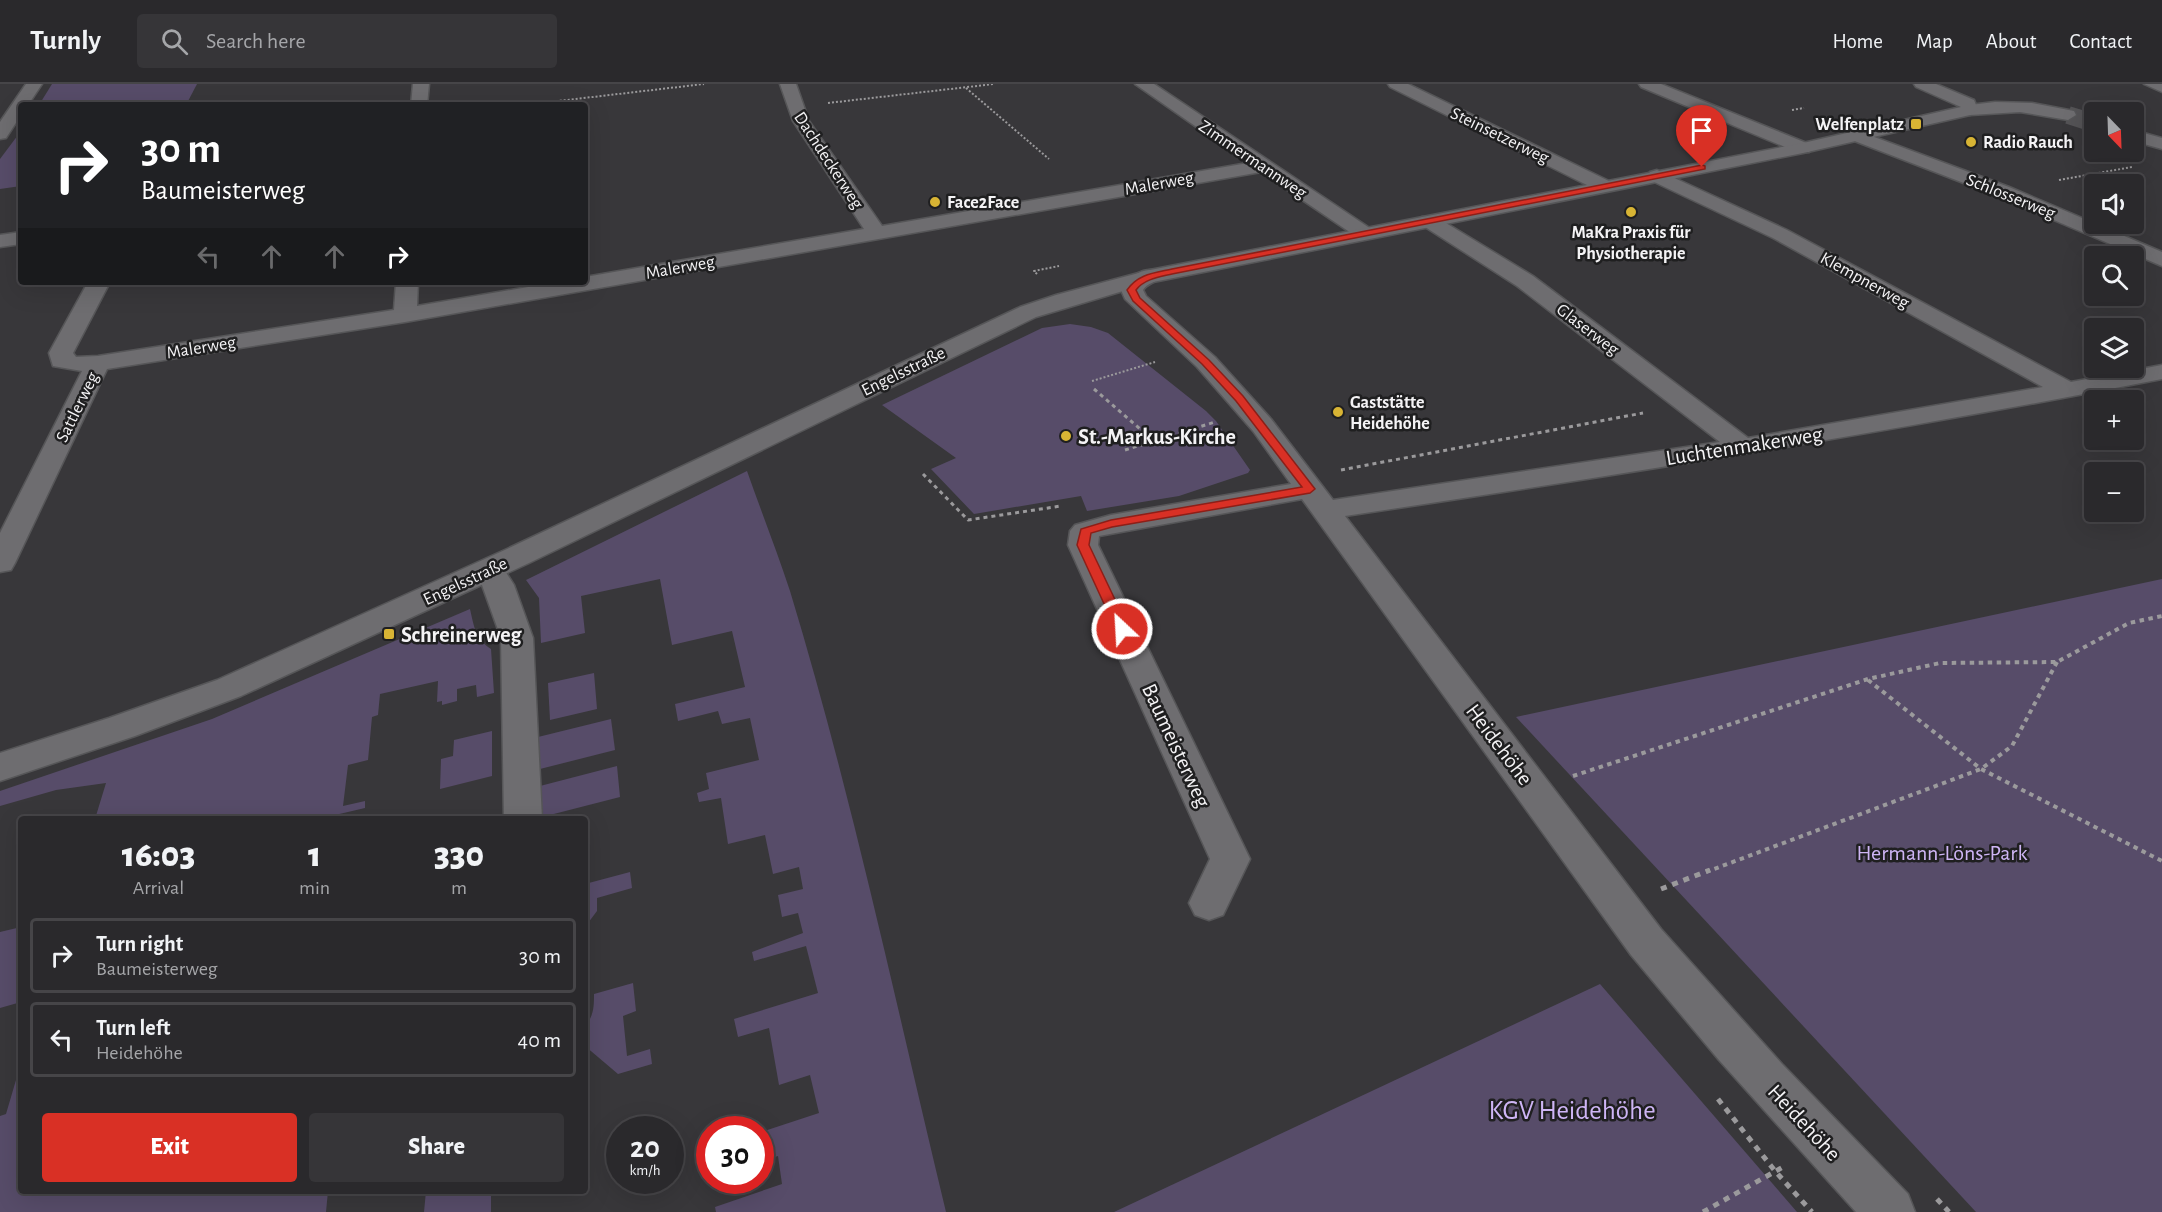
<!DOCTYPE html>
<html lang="en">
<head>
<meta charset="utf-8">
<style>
  body { margin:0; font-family:"Alegreya Sans",sans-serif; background:#363538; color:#f1f3f6; height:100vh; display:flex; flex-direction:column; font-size:22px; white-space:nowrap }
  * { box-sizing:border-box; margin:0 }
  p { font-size:20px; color:#a5a6a9 }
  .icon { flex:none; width:33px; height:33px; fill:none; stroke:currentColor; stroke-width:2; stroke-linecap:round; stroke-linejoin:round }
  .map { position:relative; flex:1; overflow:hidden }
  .panel { position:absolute; left:18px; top:732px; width:570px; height:378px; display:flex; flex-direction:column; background:#2a292c; border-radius:6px; box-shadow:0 6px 24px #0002,0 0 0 2px #464548 }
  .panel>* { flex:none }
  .top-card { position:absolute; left:18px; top:18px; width:570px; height:183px; border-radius:6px; box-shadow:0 6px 24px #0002,0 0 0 2px #464548; background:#202124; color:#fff; overflow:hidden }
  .needle { width:39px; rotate:157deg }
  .tools { position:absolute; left:2084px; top:18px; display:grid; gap:12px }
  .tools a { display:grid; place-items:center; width:60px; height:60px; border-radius:6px; background:#2a292c; box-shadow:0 6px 24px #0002,0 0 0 2px #464548; font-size:30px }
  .speed { position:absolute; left:606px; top:1032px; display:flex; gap:12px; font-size:30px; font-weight:700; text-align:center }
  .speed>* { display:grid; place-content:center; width:78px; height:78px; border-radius:50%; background:#2a292c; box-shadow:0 6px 24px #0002,0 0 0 2px #464548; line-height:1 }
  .speed small { font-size:15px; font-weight:400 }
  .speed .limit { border:9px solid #d22; background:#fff; color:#111 }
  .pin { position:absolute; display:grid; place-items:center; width:51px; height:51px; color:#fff; margin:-62px -26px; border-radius:50% 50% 50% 0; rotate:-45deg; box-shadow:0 0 6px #0007 }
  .pin .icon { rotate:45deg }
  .me { position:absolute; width:66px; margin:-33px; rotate:335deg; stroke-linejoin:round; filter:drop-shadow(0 0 4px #0008) }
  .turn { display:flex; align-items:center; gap:21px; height:126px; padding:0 24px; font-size:27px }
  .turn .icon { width:78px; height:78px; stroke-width:2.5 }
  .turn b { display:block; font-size:42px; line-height:51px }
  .lanes { display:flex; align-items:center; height:57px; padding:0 24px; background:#0003; justify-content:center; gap:30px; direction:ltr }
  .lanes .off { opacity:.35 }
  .eta { display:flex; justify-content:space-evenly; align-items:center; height:102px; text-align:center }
  .eta b { font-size:36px; font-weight:800; line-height:42px }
  .button { display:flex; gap:12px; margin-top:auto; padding:12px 24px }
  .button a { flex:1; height:69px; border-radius:6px; background:#d93025; color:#fff; font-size:24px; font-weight:800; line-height:69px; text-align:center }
  .button a+a { background:#363538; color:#f1f3f6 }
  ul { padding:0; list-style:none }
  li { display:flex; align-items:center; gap:18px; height:75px; margin:0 12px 9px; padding:0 12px; border:3px solid #464548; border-radius:6px }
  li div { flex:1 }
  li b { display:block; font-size:22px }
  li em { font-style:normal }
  header { display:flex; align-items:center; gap:36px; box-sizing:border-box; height:84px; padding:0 30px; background:#2a292c; border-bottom:2px solid #464548 }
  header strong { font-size:28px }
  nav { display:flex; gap:33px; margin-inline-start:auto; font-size:21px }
  .search { width:420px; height:54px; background:#363538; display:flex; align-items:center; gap:15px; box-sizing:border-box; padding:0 21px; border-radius:6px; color:#a5a6a9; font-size:22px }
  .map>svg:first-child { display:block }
  .green { fill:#574c69 }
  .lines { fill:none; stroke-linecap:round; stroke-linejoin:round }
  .street-tunnel { stroke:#545356; stroke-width:18; stroke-dasharray:18 9; stroke-linecap:butt }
  .lane-casing { stroke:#565658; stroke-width:3 }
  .street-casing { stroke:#565658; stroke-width:3 }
  .secondary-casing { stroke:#565658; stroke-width:3 }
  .path-far3 { stroke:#9b9a9c; stroke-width:2; stroke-dasharray:2 2; stroke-linecap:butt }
  .path-far2 { stroke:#9b9a9c; stroke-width:3; stroke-dasharray:4 4; stroke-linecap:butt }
  .path-far1 { stroke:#9b9a9c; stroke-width:4; stroke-dasharray:4.5 4.5; stroke-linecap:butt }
  .path { stroke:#9b9a9c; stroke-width:5; stroke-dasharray:6 6; stroke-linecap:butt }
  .lane { fill:#6e6d70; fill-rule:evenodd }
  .street { fill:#6e6d70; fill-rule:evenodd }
  .secondary { fill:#6e6d70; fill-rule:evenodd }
  .route { fill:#d93025; stroke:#8d1f18; stroke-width:1.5 }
  .poi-dot { fill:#d8b434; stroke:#1f1f20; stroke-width:2 }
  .labels { text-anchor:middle; stroke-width:5; stroke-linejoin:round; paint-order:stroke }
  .far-poi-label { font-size:18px; font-weight:bold; fill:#f4f3f5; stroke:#1f1f20; text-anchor:start }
  .far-street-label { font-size:18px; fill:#f4f3f5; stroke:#1f1f20 }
  .poi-label { font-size:22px; font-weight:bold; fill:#f4f3f5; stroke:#1f1f20; text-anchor:start }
  .street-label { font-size:22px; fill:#f4f3f5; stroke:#1f1f20 }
  .park-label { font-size:22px; fill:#ceb5f5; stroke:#1f1f20 }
  .near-park-label { font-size:27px; fill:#ceb5f5; stroke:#1f1f20 }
</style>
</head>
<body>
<header>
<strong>Turnly</strong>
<div class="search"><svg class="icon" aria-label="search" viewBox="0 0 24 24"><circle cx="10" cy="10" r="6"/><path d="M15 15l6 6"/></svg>Search here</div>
<nav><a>Home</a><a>Map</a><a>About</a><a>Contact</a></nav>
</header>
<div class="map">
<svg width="2162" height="1128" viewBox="0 0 2162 1128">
  <rect width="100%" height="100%" fill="#38373a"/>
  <g class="green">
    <polygon points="52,0 197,0 186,21 39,21"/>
    <polygon points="21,47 21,102 0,105 0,75"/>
    <polygon points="1070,240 1091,243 1108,249 1206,327 1216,337 1250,386 1248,389 1179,412 1087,427 1081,412 974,430 931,385 956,374 882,321 1042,244"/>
    <path d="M 747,387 C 761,427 777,467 790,507 C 852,711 896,921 946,1128 L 716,1128 L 715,1123 L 782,1100 L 778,1072 L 761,1077 L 761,1048 L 819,1029 L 810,991 L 779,1001 L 769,944 L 738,953 L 734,935 L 818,909 L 806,862 L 754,877 L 752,868 L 803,849 L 798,829 L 782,833 L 778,811 L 803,805 L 799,783 L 773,790 L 765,751 L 728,760 L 721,714 L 699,718 L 697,709 L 709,705 L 706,689 L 759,676 L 750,634 L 722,640 L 718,627 L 678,637 L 675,620 L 745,603 L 732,547 L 672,561 L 660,495 L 581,512 L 585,549 L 541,559 L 539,514 L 526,496 Z"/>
    <polygon points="2162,495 2162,1128 1976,1128 1516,633"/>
    <path d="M 470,525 C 474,542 475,555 491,565 L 494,609 L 477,613 L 476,601 L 457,605 L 457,617 L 442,621 L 442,617 L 437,618 L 438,597 L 380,610 L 378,631 L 372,633 L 368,676 L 348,681 L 343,722 L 365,717 L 365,724 L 318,735 L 67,735 L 77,732 L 95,735 L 106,699 L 56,706 L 0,722 L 0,707 L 212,635 Z"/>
    <polygon points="594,589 597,625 550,636 548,599"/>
    <polygon points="611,635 615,666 540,685 538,653"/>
    <polygon points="492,647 492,692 440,705 441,675 453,672 454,656"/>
    <polygon points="617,682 620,713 542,733 540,702"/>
    <polygon points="630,788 632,804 597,814 597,827 585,843 585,800"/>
    <polygon points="21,843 21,918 0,924 0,848"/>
    <path d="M 633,899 L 636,927 L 623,932 L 627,972 L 650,965 L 652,980 L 618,990 L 585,962 L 585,942 C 594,932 594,922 594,910 Z"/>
    <polygon points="1600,900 1797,1128 1114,1128"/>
    <polygon points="21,979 21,1107 328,1107 326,1128 0,1128 0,1032 6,1030"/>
    <polygon points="426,1107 491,1107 491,1128 424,1128"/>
  </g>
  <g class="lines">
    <polyline class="street-tunnel" points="2068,31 2094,39"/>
    <g class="lane-casing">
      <polygon id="lane" points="2144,0 2162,0 2162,8"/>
    </g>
    <g class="street-casing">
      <g id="street">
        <polygon points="413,0 429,0 427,21 411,21"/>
        <polygon points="780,0 796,0 809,37 882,142 1248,79 1135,0 1154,0 1371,145 1374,149 1371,153 1357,153 1261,88 405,238 107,285 15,479 11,486 0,488 0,449 82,287 53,282 49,269 88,198 110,198 73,269 76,273 98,272 394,226 396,198 418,198 417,222 557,198 585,198 585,193 864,145 793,37"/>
        <polygon points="1388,0 1408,0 1611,98 1613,102 1611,106 1597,106 1390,3"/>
        <polygon points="1639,0 1661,0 1809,60 1812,64 1809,68 1797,68 1641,3"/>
        <polygon points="1995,18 2032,19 2074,27 2076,31 2068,36 2020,28 1970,31 1962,26 1970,21"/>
        <polygon points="2133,46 2162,54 2162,65 2133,57"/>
        <polygon points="1858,47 2009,103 2162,168 2162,182 1995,111 1852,56 1849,52 1852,48"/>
        <path d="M 1657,86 L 1787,146 L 2071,298 L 2162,281 L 2162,295 C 1892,348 1618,391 1345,432 L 1661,845 L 1782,980 L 1908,1110 L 1915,1128 L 1856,1128 L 1719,976 L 1631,871 L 1302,415 L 1099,452 L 1098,461 L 1250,775 L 1223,831 L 1209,836 L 1195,831 L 1189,819 L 1210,775 L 1068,461 L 1070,447 L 1075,441 L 1111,431 L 1291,400 L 1253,347 L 1197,283 L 1125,215 L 1121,206 C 1130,193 1141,183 1158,187 L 1161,192 C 1156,199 1147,199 1143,206 L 1146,212 L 1215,273 L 1271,335 L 1333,416 L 1720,358 L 1517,202 L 1422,141 L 1419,137 L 1422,133 L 1436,133 L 1533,192 L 1748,354 L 2043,303 L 1773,154 L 1650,96 L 1648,92 L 1650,88 Z"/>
        <polygon points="21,148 21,160 0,163 0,151"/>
        <polygon points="489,477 500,479 514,501 533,554 542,735 504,735 501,554 482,501 474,486 478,479"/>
      </g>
    </g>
    <g class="secondary-casing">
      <g id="secondary">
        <polygon points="26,0 42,0 28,21 21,21 21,31 6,54 0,55 0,38"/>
        <polygon points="1914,0 1936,0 1974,16 1978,26 1970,31 1803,69 1153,198 1036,233 529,479 241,612 135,652 0,697 0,669 109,634 217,596 507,465 1020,223 1056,211 1150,186 1803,59 1961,23 1916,3"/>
      </g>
    </g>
    <g class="path-far3">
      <polyline points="966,4 1049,75"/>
      <polyline points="828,19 994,0"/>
      <polyline points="524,21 704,0"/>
      <polyline points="1792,26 1804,24"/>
      <polyline points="2059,96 2132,83"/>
      <polyline points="1037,190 1034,187 1059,182"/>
      <polyline points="1092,297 1155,278"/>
    </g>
    <g class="path-far2">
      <polyline points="1094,305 1154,357"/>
      <polyline points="1125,366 1215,338"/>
      <polyline points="1341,386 1643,329"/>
      <polyline points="923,390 968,436 1061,422"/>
    </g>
    <g class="path-far1">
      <polyline points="1868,596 1981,685 2162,777"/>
      <polyline points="1573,692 1868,595 1940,579 2057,578 2129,539 2162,532"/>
      <polyline points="1706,788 1981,685 2012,662 2057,578"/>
    </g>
    <g class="path">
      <polyline points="1661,805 1710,786"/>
      <polyline points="1718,1015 1775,1087 1812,1128"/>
      <polyline points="1937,1115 1949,1128"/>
      <polyline points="1703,1128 1783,1083"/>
    </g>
    <use href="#lane" class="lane"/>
    <use href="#street" class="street"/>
    <use href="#secondary" class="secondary"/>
  </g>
  <path class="route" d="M 1702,81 L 1705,82 L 1705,85 L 1172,190 C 1159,193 1144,195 1136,206 L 1140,214 L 1209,276 L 1243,312 L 1315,405 L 1310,409 L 1112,443 L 1091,449 L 1089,461 L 1129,545 L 1122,549 L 1117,548 L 1077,461 L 1081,445 L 1111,436 L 1302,403 L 1236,317 L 1202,280 L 1133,217 L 1127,206 C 1138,190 1154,189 1172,185 Z"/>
  <g class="poi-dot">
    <rect x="1910" y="34" width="12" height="12" rx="3"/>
    <circle cx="1971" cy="58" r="6"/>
    <circle cx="935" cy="118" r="6"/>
    <circle cx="1631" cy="128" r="6"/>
    <circle cx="1338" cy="328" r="6"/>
    <circle cx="1066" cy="352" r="6"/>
    <rect x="383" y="544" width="12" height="12" rx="3"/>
  </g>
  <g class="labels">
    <g class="far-poi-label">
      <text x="1904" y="46" text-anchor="end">Welfenplatz</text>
      <text x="1983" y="64">Radio Rauch</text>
      <text x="947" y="124">Face2Face</text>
      <text x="1631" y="154" text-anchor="middle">MaKra Praxis für<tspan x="1631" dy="21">Physiotherapie</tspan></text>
      <text x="1350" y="324">Gaststätte<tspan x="1350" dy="21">Heidehöhe</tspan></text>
    </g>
    <g class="far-street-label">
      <text transform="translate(1500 51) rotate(26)" y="6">Steinsetzerweg</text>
      <text transform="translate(1253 75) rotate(34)" y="6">Zimmermannweg</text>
      <text transform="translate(829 76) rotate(57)" y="6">Dachdeckerweg</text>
      <text transform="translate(1159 99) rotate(-10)" y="6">Malerweg</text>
      <text transform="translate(2011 112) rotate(22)" y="6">Schlosserweg</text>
      <text transform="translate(680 183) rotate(-10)" y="6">Malerweg</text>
      <text transform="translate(1865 196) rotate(29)" y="6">Klempnerweg</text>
      <text transform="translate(1588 245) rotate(37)" y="6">Glaserweg</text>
      <text transform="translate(201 263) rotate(-9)" y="6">Malerweg</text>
      <text transform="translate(903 287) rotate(-26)" y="6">Engelsstraße</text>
      <text transform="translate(77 323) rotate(-64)" y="6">Sattlerweg</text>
      <text transform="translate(465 497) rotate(-25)" y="6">Engelsstraße</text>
    </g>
    <g class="poi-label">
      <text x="1078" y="360">St.-Markus-Kirche</text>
      <text x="401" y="558">Schreinerweg</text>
    </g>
    <g class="street-label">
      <text transform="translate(1744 361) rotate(-9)" y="8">Luchtenmakerweg</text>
      <text transform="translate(1500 660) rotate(53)" y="8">Heidehöhe</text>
      <text transform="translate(1177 661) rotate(65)" y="8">Baumeisterweg</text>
      <text transform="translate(1805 1038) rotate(47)" y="8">Heidehöhe</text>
    </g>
    <g class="park-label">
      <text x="1942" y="776">Hermann-Löns-Park</text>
    </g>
    <g class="near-park-label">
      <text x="1572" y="1035">KGV Heidehöhe</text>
    </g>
  </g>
</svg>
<div class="tools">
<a><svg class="needle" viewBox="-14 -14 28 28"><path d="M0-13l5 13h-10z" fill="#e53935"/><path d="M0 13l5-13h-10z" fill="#a5a6a9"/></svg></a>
<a><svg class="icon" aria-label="sound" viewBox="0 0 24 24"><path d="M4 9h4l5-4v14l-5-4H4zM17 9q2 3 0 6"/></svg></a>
<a><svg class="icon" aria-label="search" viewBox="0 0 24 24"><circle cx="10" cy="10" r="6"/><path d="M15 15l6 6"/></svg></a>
<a><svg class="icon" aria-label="layers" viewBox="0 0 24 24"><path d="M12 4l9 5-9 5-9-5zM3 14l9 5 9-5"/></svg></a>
<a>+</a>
<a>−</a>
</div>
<div class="speed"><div>20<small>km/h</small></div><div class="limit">30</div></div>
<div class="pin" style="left:1702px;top:83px;background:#d93025"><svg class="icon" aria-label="arrive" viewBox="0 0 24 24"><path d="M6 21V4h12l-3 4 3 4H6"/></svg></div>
<svg class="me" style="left:1122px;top:545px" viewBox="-20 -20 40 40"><circle r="17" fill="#d93025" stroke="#fff" stroke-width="3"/><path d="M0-11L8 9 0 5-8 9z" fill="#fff"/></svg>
<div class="top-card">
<div class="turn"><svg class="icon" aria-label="right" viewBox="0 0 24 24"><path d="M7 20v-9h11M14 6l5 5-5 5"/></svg><div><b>30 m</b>Baumeisterweg</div></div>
<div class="lanes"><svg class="icon off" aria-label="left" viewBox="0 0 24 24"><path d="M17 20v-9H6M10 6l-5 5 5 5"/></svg><svg class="icon off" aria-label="ahead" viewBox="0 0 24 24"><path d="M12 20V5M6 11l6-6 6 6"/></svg><svg class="icon off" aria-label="ahead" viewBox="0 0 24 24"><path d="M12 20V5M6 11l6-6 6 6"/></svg><svg class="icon" aria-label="right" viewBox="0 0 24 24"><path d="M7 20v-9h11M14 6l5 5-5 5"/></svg></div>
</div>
<section class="panel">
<div class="eta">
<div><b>16:03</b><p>Arrival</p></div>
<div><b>1</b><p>min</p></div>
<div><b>330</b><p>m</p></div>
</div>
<ul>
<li><svg class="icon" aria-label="right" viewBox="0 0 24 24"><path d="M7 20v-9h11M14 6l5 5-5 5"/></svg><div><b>Turn right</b><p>Baumeisterweg</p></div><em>30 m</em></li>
<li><svg class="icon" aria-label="left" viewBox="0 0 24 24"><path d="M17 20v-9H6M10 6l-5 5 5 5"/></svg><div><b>Turn left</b><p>Heidehöhe</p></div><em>40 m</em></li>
</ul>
<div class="button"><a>Exit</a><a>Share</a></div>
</section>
</div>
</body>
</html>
